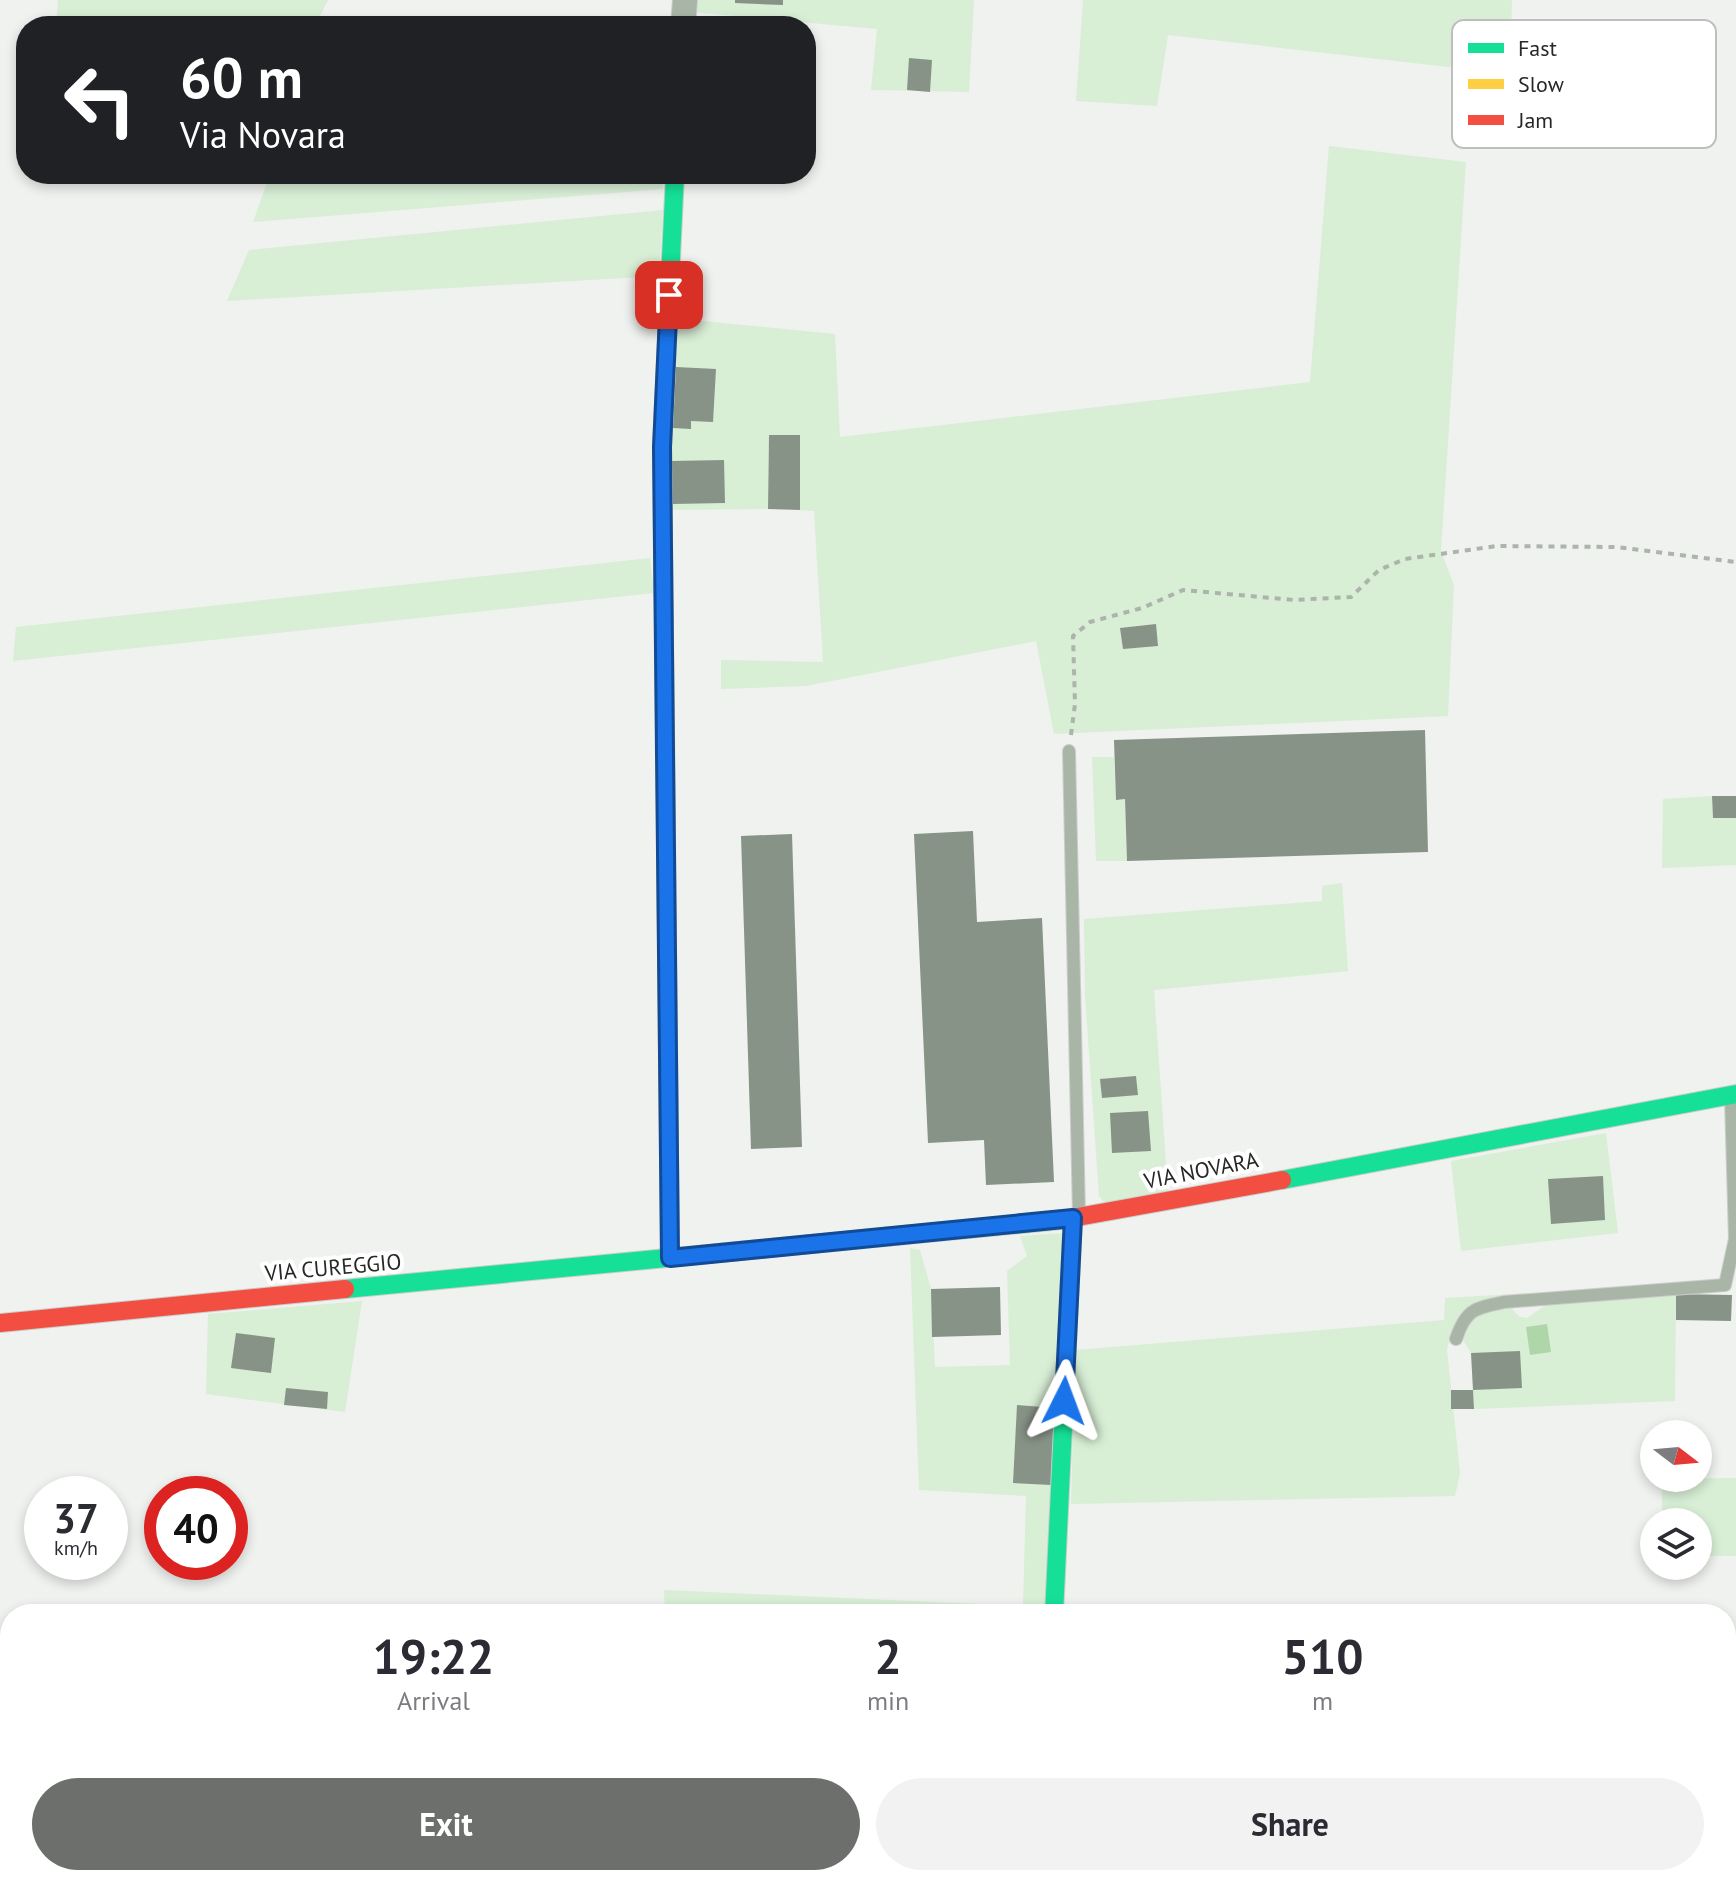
<!DOCTYPE html>
<html lang="en">
<head>
<meta charset="utf-8">
<style>
  body { margin:0; font-family:"PT Sans",sans-serif; background:#f2f2f3; color:#2b2b33; height:100vh; display:flex; flex-direction:column; font-size:30px; white-space:nowrap }
  * { box-sizing:border-box; margin:0 }
  p { font-size:26px; color:#7c7c81 }
  .icon { flex:none; width:44px; height:44px; fill:none; stroke:currentColor; stroke-width:2; stroke-linecap:round; stroke-linejoin:round }
  .map { position:relative; flex:1; overflow:hidden }
  .sheet { position:absolute; left:0px; top:1604px; width:1736px; height:282px; display:flex; flex-direction:column; background:#fff; border-radius:32px 32px 0 0; box-shadow:0 4px 12px #0003 }
  .sheet>* { flex:none }
  .hud { position:absolute; left:16px; top:16px; width:800px; height:168px; border-radius:32px; box-shadow:0 4px 12px #0003; background:#202124; color:#fff; overflow:hidden }
  .needle { width:52px; rotate:106deg }
  .buttons { position:absolute; left:1640px; top:1420px; display:grid; gap:16px }
  .buttons a { display:grid; place-items:center; width:72px; height:72px; border-radius:50%; background:#fff; box-shadow:0 4px 12px #0003; font-size:40px }
  .speed { position:absolute; left:24px; top:1476px; display:flex; gap:16px; font-size:40px; font-weight:700; text-align:center }
  .speed>* { display:grid; place-content:center; width:104px; height:104px; border-radius:50%; background:#fff; box-shadow:0 4px 12px #0003; line-height:1 }
  .speed small { font-size:20px; font-weight:400 }
  .speed .limit { border:12px solid #d22; background:#fff; color:#111 }
  .pin { position:absolute; display:grid; place-items:center; width:68px; height:68px; color:#fff; margin:-34px; border-radius:16px; box-shadow:0 4px 12px #0006 }
  .me { position:absolute; width:88px; margin:-44px; rotate:3deg; stroke-linejoin:round; filter:drop-shadow(0 0 6px #0008) }
  .turn { display:flex; align-items:center; gap:28px; height:168px; padding:0 32px; font-size:36px }
  .turn .icon { width:104px; height:104px; stroke-width:2.5 }
  .turn b { display:block; font-size:56px; line-height:68px }
  .eta { display:flex; justify-content:space-evenly; align-items:center; height:136px; text-align:center }
  .eta b { font-size:48px; font-weight:700; line-height:56px }
  .cta { display:flex; gap:16px; margin-top:auto; padding:16px 32px }
  .cta a { flex:1; height:92px; border-radius:48px; background:#6c6f6c; color:#fff; font-size:32px; font-weight:700; line-height:92px; text-align:center }
  .cta a+a { background:#f2f2f3; color:#2b2b33 }
  .map>svg:first-child { display:block }
  .green { fill:#d8eed5 }
  .water { fill:#afd6a9 }
  .building { fill:#889387 }
  .lines { fill:none; stroke-linecap:round; stroke-linejoin:round }
  .lane-casing { stroke:#cbcdcb; stroke-width:14 }
  .street-casing { stroke:#cbcdcb; stroke-width:26 }
  .fast-casing { stroke:#cbcdcb; stroke-width:20 }
  .slow-casing { stroke:#cbcdcb; stroke-width:20 }
  .jam-casing { stroke:#cbcdcb; stroke-width:20 }
  .path { stroke:#acb4ab; stroke-width:4; stroke-dasharray:6 6; stroke-linecap:butt }
  .lane { stroke:#a9b6a7; stroke-width:12 }
  .street { stroke:#a9b6a7; stroke-width:24 }
  .fast { stroke:#16e098; stroke-width:18 }
  .slow { stroke:#ffcf43; stroke-width:18 }
  .jam { stroke:#f24e42; stroke-width:18 }
  .route-casing { stroke:#114b97; stroke-width:20 }
  .route { stroke:#1a73e8; stroke-width:14 }
  .labels { text-anchor:middle; stroke-width:8; stroke-linejoin:round; paint-order:stroke }
  .street-label { font-size:22px; fill:#262826; stroke:#fff }
  .key { fill:#fff; stroke:#bebebe; stroke-width:2 }
  .key-label { font-size:22px; fill:#262826 }
</style>
</head>
<body>
<div class="map">
<svg width="1736" height="1885" viewBox="0 0 1736 1885">
  <rect width="100%" height="100%" fill="#eff2ee"/>
  <g class="green">
    <polygon points="58,0 328,0 315,26 56,26"/>
    <polygon points="693,0 974,0 969,92 871,90 877,29 692,12"/>
    <polygon points="1083,0 1512,0 1510,74 1168,35 1157,106 1076,101"/>
    <polygon points="1329,146 1466,162 1441,551 1454,585 1448,716 1054,734 1036,641 806,686 721,689 721,660 823,662 814,511 800,510 800,435 769,435 768,509 668,510 672,318 835,334 840,437 1310,382"/>
    <polygon points="270,174 664,174 663,189 253,222"/>
    <polygon points="663,210 659,276 227,301 249,250"/>
    <polygon points="650,558 654,593 13,661 16,627"/>
    <polygon points="1092,757 1114,757 1116,799 1125,799 1127,861 1096,861"/>
    <polygon points="1712,796 1713,818 1736,818 1736,865 1662,868 1663,799"/>
    <polygon points="1342,883 1348,971 1154,990 1168,1192 1105,1203 1099,1196 1085,995 1084,919 1322,901 1322,886"/>
    <polygon points="1606,1133 1618,1233 1461,1251 1451,1161"/>
    <polygon points="1064,1233 1048,1614 665,1614 664,1590 1023,1606 1026,1496 919,1490 910,1248 920,1250 931,1289 935,1367 1010,1365 1007,1271 1027,1256 1020,1236"/>
    <path d="M 1529,1293 C 1481,1306 1461,1291 1447,1350 L 1460,1473 L 1455,1496 L 1071,1504 L 1075,1350 L 1444,1320 L 1445,1298 Z"/>
    <polygon points="1676,1294 1675,1401 1474,1409 1471,1353 1463,1340 1475,1315 1510,1307 1520,1317 1527,1318 1547,1304"/>
    <polygon points="362,1301 345,1412 206,1394 208,1314"/>
    <polygon points="1736,1478 1736,1556 1698,1556 1698,1522 1662,1522 1662,1479"/>
    <polygon points="1061,1876 1703,1880 1703,1885 1061,1885"/>
  </g>
  <polygon class="water" points="1547,1324 1551,1352 1530,1355 1526,1327"/>
  <g class="building">
    <polygon points="735,0 783,0 783,5 735,3"/>
    <polygon points="909,58 932,60 930,92 907,90"/>
    <polygon points="676,367 716,369 713,422 691,421 691,429 673,428"/>
    <polygon points="769,435 800,435 800,510 768,509"/>
    <polygon points="724,460 725,503 673,504 672,461"/>
    <polygon points="1156,624 1158,646 1123,649 1120,628"/>
    <polygon points="1425,730 1428,852 1127,861 1125,799 1116,800 1114,740"/>
    <polygon points="1712,796 1736,796 1736,818 1713,818"/>
    <polygon points="973,831 977,922 1042,918 1054,1182 986,1185 984,1140 928,1143 914,834"/>
    <polygon points="792,834 802,1147 751,1149 741,836"/>
    <polygon points="1136,1076 1138,1095 1102,1098 1100,1079"/>
    <polygon points="1148,1111 1151,1151 1112,1153 1110,1113"/>
    <polygon points="1603,1176 1605,1220 1551,1224 1548,1179"/>
    <polygon points="1000,1287 1001,1335 932,1337 931,1289"/>
    <polygon points="1676,1294 1732,1295 1731,1321 1676,1320"/>
    <polygon points="236,1333 275,1338 271,1373 231,1368"/>
    <polygon points="1520,1351 1522,1388 1473,1390 1471,1353"/>
    <polygon points="286,1388 328,1392 327,1409 284,1405"/>
    <polygon points="1451,1390 1473,1390 1474,1409 1451,1409"/>
    <polygon points="1017,1405 1055,1408 1051,1485 1013,1483"/>
  </g>
  <g class="lines">
    <g class="lane-casing">
      <g id="lane">
        <polyline points="1069,751 1079,1216"/>
        <path d="M 1456,1339 C 1466,1309 1475,1308 1504,1302 L 1725,1285 L 1735,1239 L 1731,1099"/>
      </g>
    </g>
    <g class="street-casing">
      <g id="street">
        <polyline points="683,26 685,0"/>
        <polyline points="1054,1876 1054,1885"/>
      </g>
    </g>
    <g class="fast-casing">
      <g id="fast">
        <polyline points="665,733 662,447 675,174"/>
        <polyline points="1282,1180 1736,1094"/>
        <polyline points="345,1289 1061,1220"/>
        <polyline points="1054,1614 1073,1218"/>
      </g>
    </g>
    <g class="slow-casing">
      <polyline id="slow" points="665,733 670,1258"/>
    </g>
    <g class="jam-casing">
      <g id="jam">
        <polyline points="1061,1220 1282,1180"/>
        <polyline points="0,1323 345,1289"/>
      </g>
    </g>
    <g class="path">
      <polyline points="1071,735 1075,704 1073,636 1090,622 1142,608 1183,590 1294,600 1351,597 1379,570 1405,559 1497,546 1616,547 1736,562"/>
      <polyline points="1726,1875 1736,1875"/>
      <polyline points="1663,1876 1683,1876"/>
    </g>
    <use href="#lane" class="lane"/>
    <use href="#street" class="street"/>
    <use href="#fast" class="fast"/>
    <use href="#slow" class="slow"/>
    <use href="#jam" class="jam"/>
  </g>
  <g class="lines">
    <g class="route-casing">
      <polyline id="route" points="669,295 662,447 670,1258 1073,1218 1064,1401"/>
    </g>
    <use href="#route" class="route"/>
  </g>
  <g class="labels">
    <g class="street-label">
      <text transform="translate(1201 1170) rotate(-11)" y="8">VIA NOVARA</text>
      <text transform="translate(333 1267) rotate(-5)" y="8">VIA CUREGGIO</text>
    </g>
  </g>
  <rect x="1452" y="20" width="264" height="128" rx="12" class="key"/>
  <rect x="1468" y="43" width="36" height="10" fill="#16e098"/>
  <rect x="1468" y="79" width="36" height="10" fill="#ffcf43"/>
  <rect x="1468" y="115" width="36" height="10" fill="#f24e42"/>
  <g class="key-label">
    <text x="1518" y="56">Fast</text>
    <text x="1518" y="92">Slow</text>
    <text x="1518" y="128">Jam</text>
  </g>
</svg>
<div class="buttons">
<a><svg class="needle" viewBox="-14 -14 28 28"><path d="M0-13l5 13h-10z" fill="#e53935"/><path d="M0 13l5-13h-10z" fill="#7c7c81"/></svg></a>
<a><svg class="icon" aria-label="layers" viewBox="0 0 24 24"><path d="M12 4l9 5-9 5-9-5zM3 14l9 5 9-5"/></svg></a>
</div>
<div class="speed"><div>37<small>km/h</small></div><div class="limit">40</div></div>
<div class="pin" style="left:669px;top:295px;background:#d93025"><svg class="icon" aria-label="arrive" viewBox="0 0 24 24"><path d="M6 21V4h12l-3 4 3 4H6"/></svg></div>
<svg class="me" style="left:1064px;top:1401px" viewBox="-20 -20 40 40"><path d="M0-17L14 15 0 8-14 15z" fill="#1a73e8" stroke="#fff" stroke-width="4"/></svg>
<div class="hud">
<div class="turn"><svg class="icon" aria-label="left" viewBox="0 0 24 24"><path d="M17 20v-9H6M10 6l-5 5 5 5"/></svg><div><b>60 m</b>Via Novara</div></div>
</div>
<section class="sheet">
<div class="eta">
<div><b>19:22</b><p>Arrival</p></div>
<div><b>2</b><p>min</p></div>
<div><b>510</b><p>m</p></div>
</div>
<div class="cta"><a>Exit</a><a>Share</a></div>
</section>
</div>
</body>
</html>
